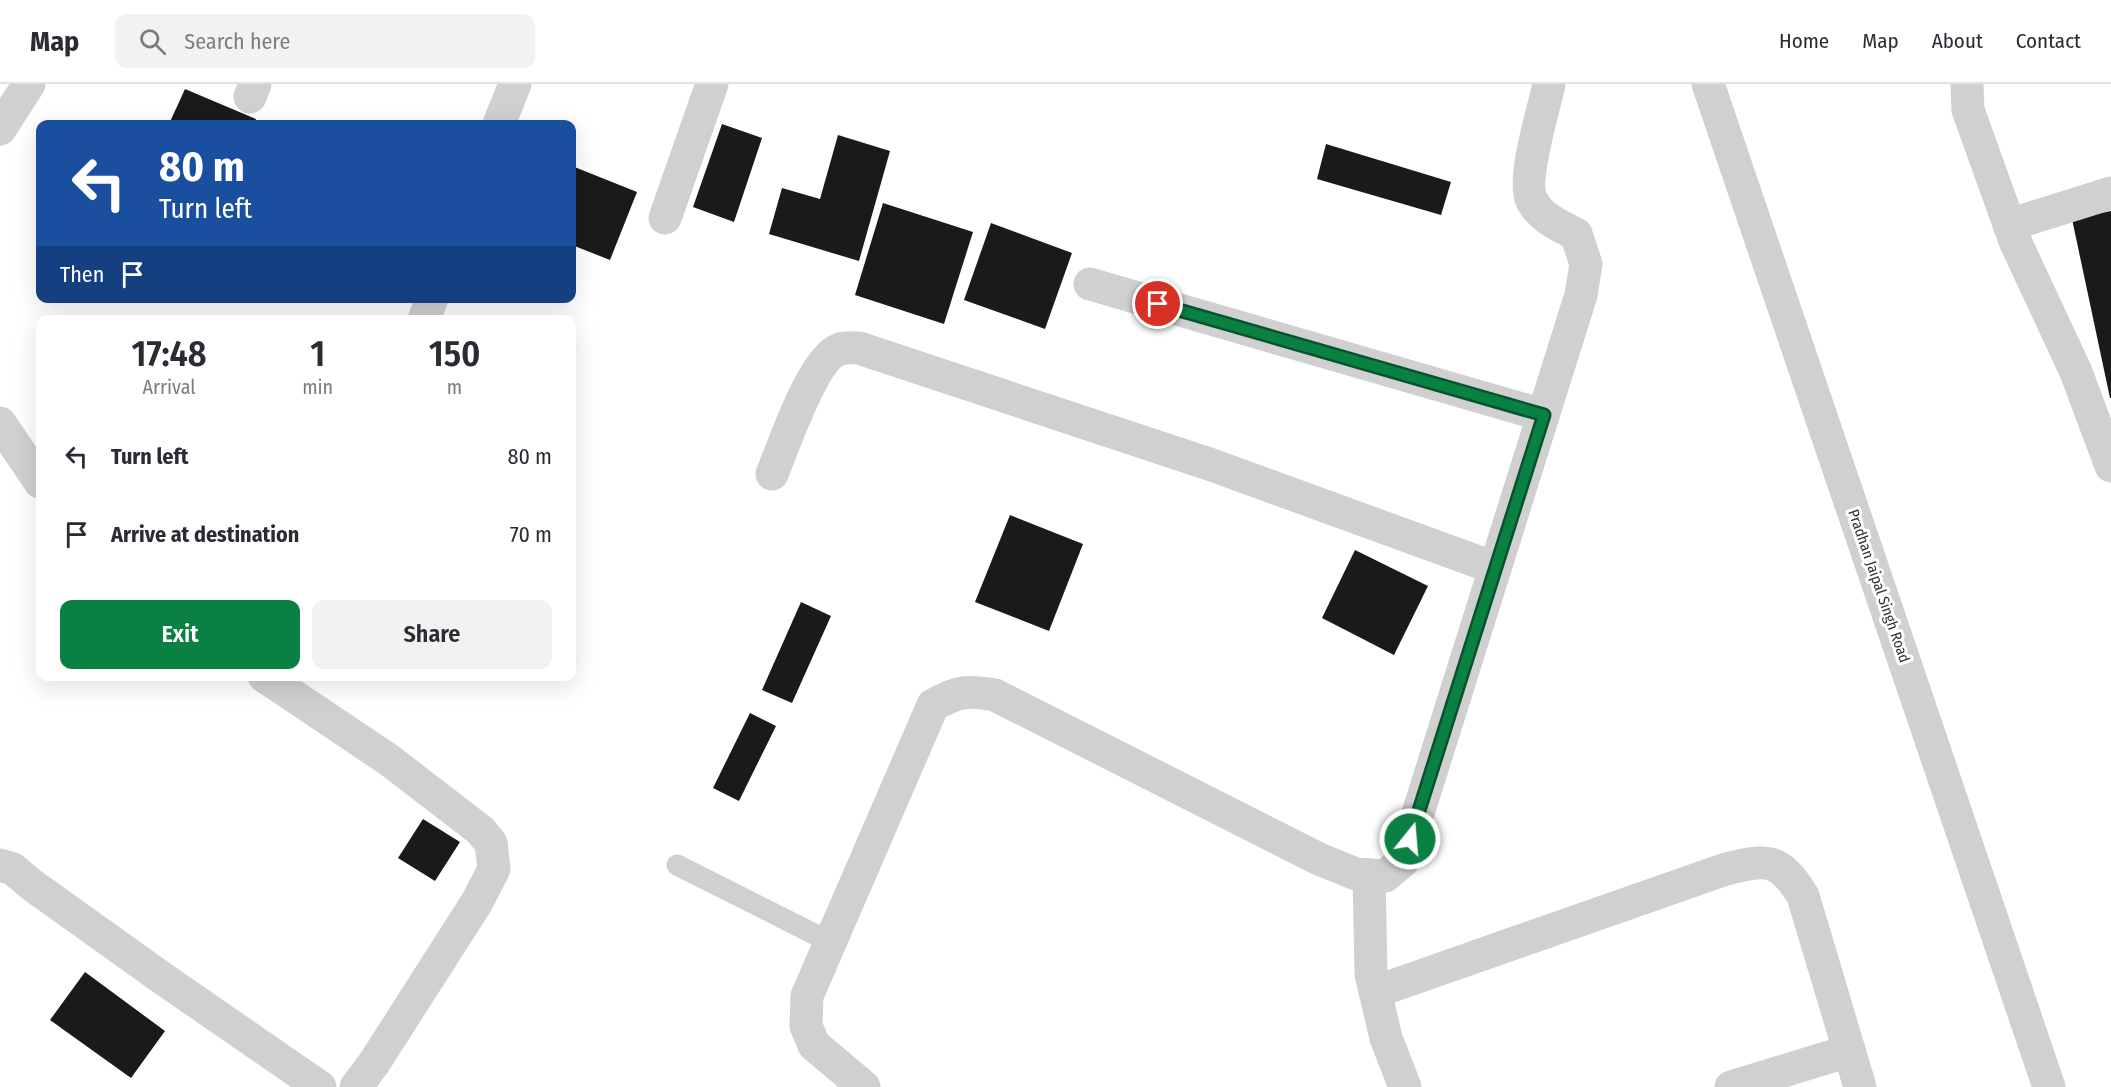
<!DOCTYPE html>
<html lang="en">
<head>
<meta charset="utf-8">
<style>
  body { margin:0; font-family:"Fira Sans Condensed",sans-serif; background:#f2f2f3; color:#2b2b33; height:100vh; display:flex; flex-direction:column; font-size:22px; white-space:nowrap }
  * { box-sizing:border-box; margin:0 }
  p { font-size:20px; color:#7c7c81 }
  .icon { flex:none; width:33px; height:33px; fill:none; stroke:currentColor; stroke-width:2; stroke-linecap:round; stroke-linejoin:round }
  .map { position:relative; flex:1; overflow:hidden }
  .sheet { position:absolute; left:36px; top:231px; width:540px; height:366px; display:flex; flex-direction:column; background:#fff; border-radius:12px; box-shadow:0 6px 24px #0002 }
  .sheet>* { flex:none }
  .hud { position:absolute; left:36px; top:36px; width:540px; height:183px; border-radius:12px; box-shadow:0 6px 24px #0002; background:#1a4fa0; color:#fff; overflow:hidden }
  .pin { position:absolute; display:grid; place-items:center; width:51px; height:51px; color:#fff; margin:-26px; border:3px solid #fff; border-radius:50%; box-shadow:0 2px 6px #0007 }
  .me { position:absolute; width:66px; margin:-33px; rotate:17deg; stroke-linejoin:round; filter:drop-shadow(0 0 4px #0008) }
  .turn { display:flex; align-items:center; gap:21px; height:126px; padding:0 24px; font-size:27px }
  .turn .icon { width:78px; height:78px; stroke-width:2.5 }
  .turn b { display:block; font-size:42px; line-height:51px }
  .then { display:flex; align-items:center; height:57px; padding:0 24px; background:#0003; gap:12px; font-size:22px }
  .eta { display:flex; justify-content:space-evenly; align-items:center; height:102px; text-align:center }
  .eta b { font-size:36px; font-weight:600; line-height:42px }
  .button { display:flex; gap:12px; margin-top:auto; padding:12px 24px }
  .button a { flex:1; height:69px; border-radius:12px; background:#0b8043; color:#fff; font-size:24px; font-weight:600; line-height:69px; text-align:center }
  .button a+a { background:#f2f2f3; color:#2b2b33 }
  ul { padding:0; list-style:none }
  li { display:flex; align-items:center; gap:18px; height:78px; padding:0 24px }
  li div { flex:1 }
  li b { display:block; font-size:22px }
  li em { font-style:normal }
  header { display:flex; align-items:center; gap:36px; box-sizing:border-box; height:84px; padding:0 30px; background:#fff; border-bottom:2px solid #e1e1e2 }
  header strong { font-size:28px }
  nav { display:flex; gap:33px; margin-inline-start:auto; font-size:21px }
  .search { width:420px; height:54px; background:#f2f2f3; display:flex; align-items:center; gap:15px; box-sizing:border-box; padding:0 21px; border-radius:12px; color:#7c7c81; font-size:22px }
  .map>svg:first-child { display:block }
  .building { fill:#1a1a1a }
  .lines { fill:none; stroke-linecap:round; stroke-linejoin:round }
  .service { stroke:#d0d0d0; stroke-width:21 }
  .minor { stroke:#d0d0d0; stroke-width:33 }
  .tertiary { stroke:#d0d0d0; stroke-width:33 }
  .route-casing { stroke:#07532c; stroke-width:15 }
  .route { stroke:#0b8043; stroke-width:10 }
  .labels { text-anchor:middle; stroke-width:6; stroke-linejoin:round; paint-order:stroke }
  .street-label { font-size:15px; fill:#333; stroke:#fff }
</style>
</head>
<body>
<header>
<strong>Map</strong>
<div class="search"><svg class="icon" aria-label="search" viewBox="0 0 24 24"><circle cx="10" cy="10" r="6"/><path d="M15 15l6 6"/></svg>Search here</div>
<nav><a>Home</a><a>Map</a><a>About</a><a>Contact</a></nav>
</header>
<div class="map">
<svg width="2111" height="1003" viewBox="0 0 2111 1003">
  <rect width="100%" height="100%" fill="#fff"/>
  <g class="building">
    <polygon points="185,5 256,35 254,40 169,40"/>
    <polygon points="722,40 762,54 734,138 693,123"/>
    <polygon points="838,51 890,67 859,177 769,150 782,104 820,115"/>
    <polygon points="1326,60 1451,98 1441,131 1317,95"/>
    <polygon points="572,82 637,108 610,176 572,161"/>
    <polygon points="883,119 973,148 944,240 855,211"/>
    <polygon points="2111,127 2111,314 2110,314 2072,135"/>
    <polygon points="991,139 1072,169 1045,245 964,216"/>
    <polygon points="1010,431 1083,460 1049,547 975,518"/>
    <polygon points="1355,466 1428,502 1394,571 1322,534"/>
    <polygon points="801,518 831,532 792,619 762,606"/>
    <polygon points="750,629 776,642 739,717 713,704"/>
    <polygon points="423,735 460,758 435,797 398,774"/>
    <polygon points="85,888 165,947 131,994 50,936"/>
  </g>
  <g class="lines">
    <polyline class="service" points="677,781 830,858"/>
    <g class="minor">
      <polyline points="1967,0 1968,26 2015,157 2076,288 2111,382"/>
      <polyline points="250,13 255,0"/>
      <polyline points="499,40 515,0"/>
      <polyline points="0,45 29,0"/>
      <polyline points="665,134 712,0"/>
      <polyline points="2009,141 2111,109"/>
      <polyline points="1090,200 1543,331"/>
      <polyline points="424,236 432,214"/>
      <polyline points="0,339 40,398"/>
      <path d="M 772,390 C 783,364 813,273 840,265 C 846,263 853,264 859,264 L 1212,381 L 1495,484"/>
      <polyline points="264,592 389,676 480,746 491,759 494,785 477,818 374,979 356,1003"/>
      <polyline points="0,781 13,785 32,801 162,894 320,1003"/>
      <polyline points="1369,791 1371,890 1386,954 1405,1003"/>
      <path d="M 1375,908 L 1726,785 C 1767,775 1779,773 1803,812 L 1860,1003"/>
      <path d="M 864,1003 L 814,961 L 806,942 L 807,912 L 933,621 C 959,607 966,606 995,611 L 1319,775 L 1356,790 L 1385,792 L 1403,777 L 1581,211 L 1586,180 L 1576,150 C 1560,142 1541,134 1532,117 C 1521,96 1544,25 1549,0"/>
      <polyline points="1731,1003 1849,967"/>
    </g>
    <polyline class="tertiary" points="1708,0 2049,1003"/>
  </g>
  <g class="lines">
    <g class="route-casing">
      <polyline id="route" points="1158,220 1544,331 1410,755"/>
    </g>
    <use href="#route" class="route"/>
  </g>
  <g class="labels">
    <g class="street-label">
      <text transform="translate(1879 502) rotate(71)" y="5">Pradhan Jaipal Singh Road</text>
    </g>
  </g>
</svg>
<div class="pin" style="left:1158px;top:220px;background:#d93025"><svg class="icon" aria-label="arrive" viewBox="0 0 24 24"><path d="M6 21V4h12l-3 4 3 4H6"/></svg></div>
<svg class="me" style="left:1410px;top:755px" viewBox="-20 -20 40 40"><circle r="17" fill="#0b8043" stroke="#fff" stroke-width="3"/><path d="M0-11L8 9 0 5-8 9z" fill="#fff"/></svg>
<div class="hud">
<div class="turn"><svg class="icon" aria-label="left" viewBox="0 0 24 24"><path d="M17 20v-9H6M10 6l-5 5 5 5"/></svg><div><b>80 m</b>Turn left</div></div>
<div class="then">Then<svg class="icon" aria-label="arrive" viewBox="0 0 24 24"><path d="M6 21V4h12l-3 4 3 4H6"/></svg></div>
</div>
<section class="sheet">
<div class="eta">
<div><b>17:48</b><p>Arrival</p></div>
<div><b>1</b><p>min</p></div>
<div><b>150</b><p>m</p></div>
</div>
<ul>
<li><svg class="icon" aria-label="left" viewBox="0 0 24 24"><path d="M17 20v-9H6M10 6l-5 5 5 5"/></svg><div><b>Turn left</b></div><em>80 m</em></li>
<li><svg class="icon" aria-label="arrive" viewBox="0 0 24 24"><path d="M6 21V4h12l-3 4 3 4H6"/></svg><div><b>Arrive at destination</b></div><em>70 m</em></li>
</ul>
<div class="button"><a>Exit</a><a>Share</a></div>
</section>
</div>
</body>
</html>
